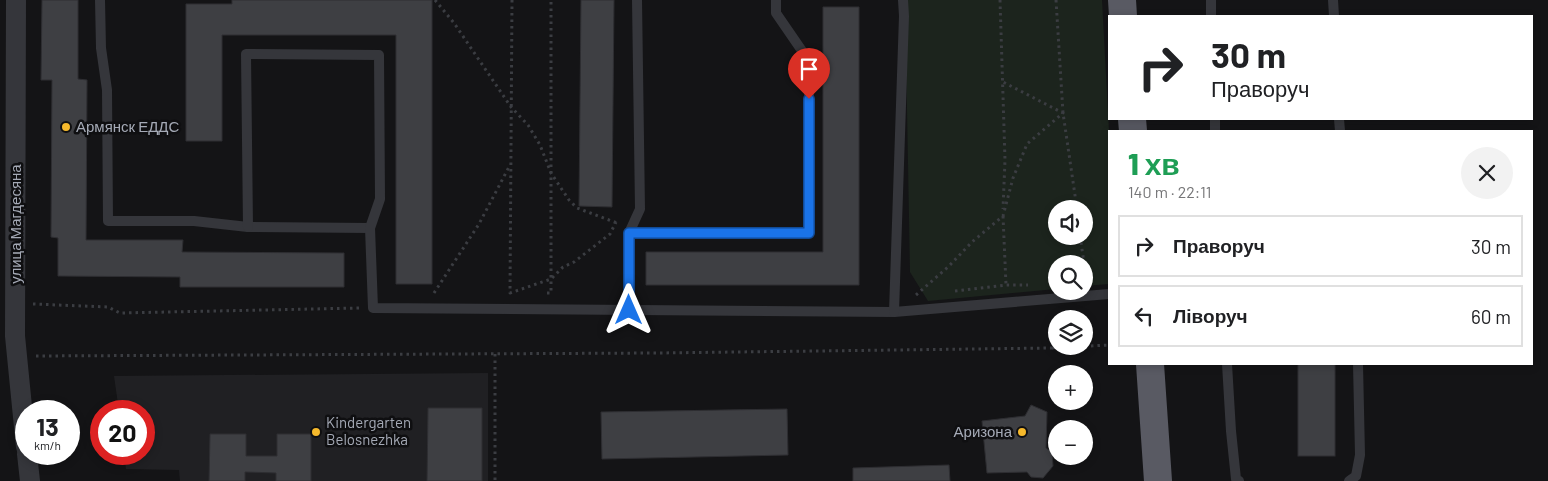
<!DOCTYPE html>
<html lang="uk">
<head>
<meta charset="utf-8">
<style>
  body { margin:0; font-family:Barlow,sans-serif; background:#f2f2f2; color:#202124; height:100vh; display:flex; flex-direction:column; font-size:19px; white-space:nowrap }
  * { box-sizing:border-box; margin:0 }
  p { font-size:16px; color:#757577 }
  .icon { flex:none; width:28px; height:28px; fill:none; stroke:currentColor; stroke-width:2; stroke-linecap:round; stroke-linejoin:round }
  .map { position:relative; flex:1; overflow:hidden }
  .side { position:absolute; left:1108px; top:130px; width:425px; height:235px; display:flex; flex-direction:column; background:#fff; border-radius:0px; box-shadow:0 2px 8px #0003 }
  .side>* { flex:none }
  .top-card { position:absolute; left:1108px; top:15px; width:425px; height:105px; border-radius:0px; box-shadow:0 2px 8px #0003; background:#fff; color:#202124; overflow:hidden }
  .fabs { position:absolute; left:1048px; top:200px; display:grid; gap:10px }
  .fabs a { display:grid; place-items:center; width:45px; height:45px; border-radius:50%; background:#fff; box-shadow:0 2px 8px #0003; font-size:25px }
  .speed { position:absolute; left:15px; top:400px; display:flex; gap:10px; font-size:25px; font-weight:700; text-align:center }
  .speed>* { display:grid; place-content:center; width:65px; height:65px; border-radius:50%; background:#fff; box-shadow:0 2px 8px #0003; line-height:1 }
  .speed small { font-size:12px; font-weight:400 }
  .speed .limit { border:8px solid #d22; background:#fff; color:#111 }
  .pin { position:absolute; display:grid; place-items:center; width:42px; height:42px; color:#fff; margin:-51px -21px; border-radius:50% 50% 50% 0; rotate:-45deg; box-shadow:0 0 5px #0007 }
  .pin .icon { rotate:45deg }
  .me { position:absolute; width:55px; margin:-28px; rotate:0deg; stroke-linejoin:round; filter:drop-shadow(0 0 4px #0008) }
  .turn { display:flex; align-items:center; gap:18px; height:105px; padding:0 20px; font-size:22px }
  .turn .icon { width:65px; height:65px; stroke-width:2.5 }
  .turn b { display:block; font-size:35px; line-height:42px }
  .round { display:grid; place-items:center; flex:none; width:52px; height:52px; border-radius:26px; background:#f2f2f2 }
  .summary { display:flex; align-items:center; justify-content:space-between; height:85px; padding:0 20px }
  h1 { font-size:30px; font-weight:800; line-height:38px; color:#1e9e55 }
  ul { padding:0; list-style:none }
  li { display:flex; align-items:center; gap:15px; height:62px; margin:0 10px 8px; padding:0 10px; border:2px solid #e0e0e0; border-radius:0px }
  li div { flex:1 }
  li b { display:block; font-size:19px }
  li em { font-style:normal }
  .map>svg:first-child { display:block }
  .built { fill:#202023 }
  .green { fill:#1c241d; fill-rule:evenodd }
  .building { fill:#3e3f43; stroke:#2e2e32 }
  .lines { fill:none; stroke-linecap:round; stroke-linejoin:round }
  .path { stroke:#3b3d42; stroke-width:3; stroke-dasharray:2.5 4; stroke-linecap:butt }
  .service { stroke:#35363b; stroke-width:10 }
  .minor { stroke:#35363b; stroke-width:20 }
  .trunk { stroke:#595a63; stroke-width:28 }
  .route-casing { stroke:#114b97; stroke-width:12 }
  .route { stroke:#1a73e8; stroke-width:9 }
  .poi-dot { fill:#f6b92c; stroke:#0f0f11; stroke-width:2 }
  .labels { text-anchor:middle; stroke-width:5; stroke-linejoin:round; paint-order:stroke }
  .poi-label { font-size:15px; fill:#a5aab6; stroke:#0f0f11; text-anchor:start }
  .street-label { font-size:15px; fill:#a5aab6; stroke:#0f0f11 }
</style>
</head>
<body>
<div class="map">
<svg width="1548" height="481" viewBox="0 0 1548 481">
  <rect width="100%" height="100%" fill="#141416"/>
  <polygon class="built" points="488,373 488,481 180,481 179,470 126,469 124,454 144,454 144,411 119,411 114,376"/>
  <path class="green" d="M 905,0 L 1102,0 L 1109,131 L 1109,284 L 1084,286 L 1084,264 L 1056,264 L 1056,289 L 928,301 L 910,272 ZM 1056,209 L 1084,209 L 1084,236 L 1056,236 Z"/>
  <g class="building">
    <polygon points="42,0 78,0 78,79 87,80 86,240 183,240 182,252 344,253 344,287 180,287 180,277 58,276 58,238 51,237 52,80 41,80"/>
    <polygon points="232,0 432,0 432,284 396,284 396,35 222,35 222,141 186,141 186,4 232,4"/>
    <polygon points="581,0 614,0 612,207 579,206"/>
    <polygon points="823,7 859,7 859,285 646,285 646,252 823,252"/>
    <rect x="1298" y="364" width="37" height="92"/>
    <polygon points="1031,405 1047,412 1046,448 1052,452 1053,466 1043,478 1031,477 1027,472 987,473 982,421 1025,416"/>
    <polygon points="428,408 482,408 482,481 427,481"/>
    <polygon points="787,409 788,455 602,459 601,412"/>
    <polygon points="210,434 246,434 246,456 277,456 277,434 311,434 311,481 276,481 276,473 245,472 245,481 209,481"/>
    <polygon points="949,465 950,481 853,481 853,468"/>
  </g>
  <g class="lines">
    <g class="path">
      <polyline points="435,0 454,23 511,107 528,125 540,145 551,173 569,200 577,208 617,223"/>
      <polyline points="512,0 510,293 551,279 563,267 574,262 610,234 616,222"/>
      <polyline points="1000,0 1005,160 1003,209"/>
      <polyline points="1056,0 1063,113 1077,209"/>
      <polyline points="1003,216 1006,285"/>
      <polyline points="1080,236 1087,283"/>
      <polyline points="955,291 1006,285 1028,285"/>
      <polyline points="434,293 479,224 510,165"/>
      <polyline points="547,293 551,293 551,0"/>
      <polyline points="916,295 948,267 972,242 1003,216 1013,178 1027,144 1063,113 1003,82"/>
      <polyline points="33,304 108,307 120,313 360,308"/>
      <polyline points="1064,319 1067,310"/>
      <polyline points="1052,348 1109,345"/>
      <polyline points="495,354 495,481"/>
      <polyline points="36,356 658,353 1052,348 1056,338"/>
    </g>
    <g class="service">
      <polyline points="100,0 101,48 107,90 108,221 194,221 248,227 370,228"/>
      <polyline points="1333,0 1334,16"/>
      <polyline points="1211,16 1211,0"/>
      <polyline points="1215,119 1215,131"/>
      <polyline points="1339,119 1340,131"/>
      <polyline points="248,227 246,54 379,55 380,199 370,228 373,308 894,312 1109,294"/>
      <polyline points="629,233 640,209 637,0"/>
      <polyline points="629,310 629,233 809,233 809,61 776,13 776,0"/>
      <polyline points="894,312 904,16 903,0"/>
      <polyline points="1227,364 1231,431 1236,479 1239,481"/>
      <polyline points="1349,481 1356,476 1360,455 1358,364"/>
    </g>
    <g class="minor">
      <polyline points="16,0 15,336 26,447"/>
      <polyline points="27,454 30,481"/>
    </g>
    <g class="trunk">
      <polyline points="1122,0 1123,16"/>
      <polyline points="1132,119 1133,131"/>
      <polyline points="1150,364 1158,481"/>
    </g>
  </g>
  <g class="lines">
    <g class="route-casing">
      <polyline id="route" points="629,310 629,233 809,233 809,99"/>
    </g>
    <use href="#route" class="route"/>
  </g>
  <g class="poi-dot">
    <circle cx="66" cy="127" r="5"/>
    <circle cx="316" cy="432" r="5"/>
    <circle cx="1022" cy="432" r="5"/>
  </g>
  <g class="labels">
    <g class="poi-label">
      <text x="76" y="132">Армянск ЕДДС</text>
      <text x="326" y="428">Kindergarten<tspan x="326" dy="17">Belosnezhka</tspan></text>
      <text x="1012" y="437" text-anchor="end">Аризона</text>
    </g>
    <g class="street-label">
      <text transform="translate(16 224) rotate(-90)" y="5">улица Магдесяна</text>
    </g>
  </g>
</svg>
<div class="fabs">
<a><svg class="icon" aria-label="sound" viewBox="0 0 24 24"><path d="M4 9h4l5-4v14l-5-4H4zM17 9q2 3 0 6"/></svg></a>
<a><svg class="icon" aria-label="search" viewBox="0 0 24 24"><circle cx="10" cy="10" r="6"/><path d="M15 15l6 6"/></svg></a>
<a><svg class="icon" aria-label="layers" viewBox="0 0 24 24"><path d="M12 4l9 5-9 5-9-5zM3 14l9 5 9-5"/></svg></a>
<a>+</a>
<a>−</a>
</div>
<div class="speed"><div>13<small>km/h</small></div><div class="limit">20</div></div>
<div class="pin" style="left:809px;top:99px;background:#d93025"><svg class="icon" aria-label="arrive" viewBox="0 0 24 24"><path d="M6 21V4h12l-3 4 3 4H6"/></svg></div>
<svg class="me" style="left:629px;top:310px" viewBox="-20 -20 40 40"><path d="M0-17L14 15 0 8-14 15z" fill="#1a73e8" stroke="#fff" stroke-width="4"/></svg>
<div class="top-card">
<div class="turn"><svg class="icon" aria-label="right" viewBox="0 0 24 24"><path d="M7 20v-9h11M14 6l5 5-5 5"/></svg><div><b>30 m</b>Праворуч</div></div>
</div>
<section class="side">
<div class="summary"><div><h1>1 хв</h1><p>140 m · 22:11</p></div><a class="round"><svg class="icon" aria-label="close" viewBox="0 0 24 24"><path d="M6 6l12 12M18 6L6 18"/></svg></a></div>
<ul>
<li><svg class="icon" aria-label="right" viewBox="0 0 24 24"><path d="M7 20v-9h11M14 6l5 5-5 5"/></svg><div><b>Праворуч</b></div><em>30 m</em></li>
<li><svg class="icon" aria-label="left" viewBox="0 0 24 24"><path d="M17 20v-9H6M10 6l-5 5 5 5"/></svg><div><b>Ліворуч</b></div><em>60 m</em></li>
</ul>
</section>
</div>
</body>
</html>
